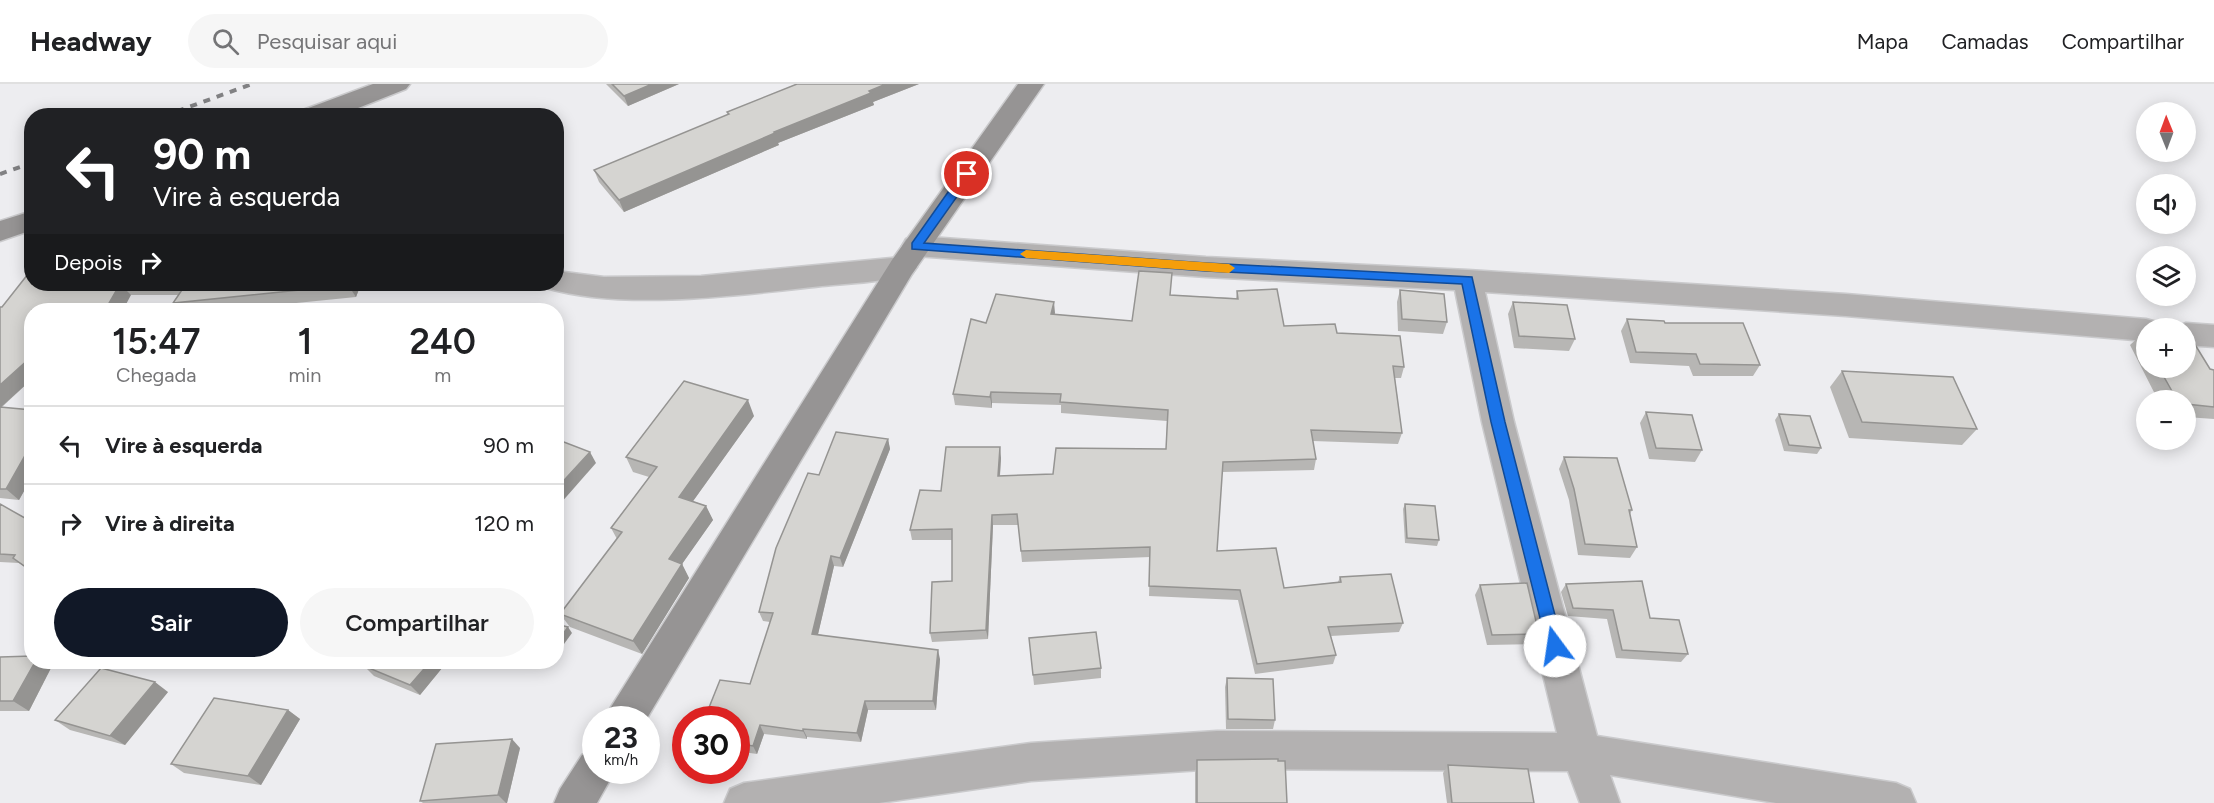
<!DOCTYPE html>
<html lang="pt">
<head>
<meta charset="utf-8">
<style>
  body { margin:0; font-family:Figtree,sans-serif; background:#f6f6f6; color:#202124; height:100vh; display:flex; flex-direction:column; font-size:22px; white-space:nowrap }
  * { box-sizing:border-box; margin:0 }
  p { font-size:20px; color:#757577 }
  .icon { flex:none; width:33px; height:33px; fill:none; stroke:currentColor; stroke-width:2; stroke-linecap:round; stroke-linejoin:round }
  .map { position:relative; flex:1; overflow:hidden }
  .details { position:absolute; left:24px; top:219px; width:540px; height:366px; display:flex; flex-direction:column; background:#fff; border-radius:24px; box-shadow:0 3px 15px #0003 }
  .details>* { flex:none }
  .top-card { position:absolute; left:24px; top:24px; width:540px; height:183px; border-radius:24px; box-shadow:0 3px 15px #0003; background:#202124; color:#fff; overflow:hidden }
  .needle { width:39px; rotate:359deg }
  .controls { position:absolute; left:2136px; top:18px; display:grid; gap:12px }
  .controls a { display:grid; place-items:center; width:60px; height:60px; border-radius:50%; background:#fff; box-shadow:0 3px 15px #0003; font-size:30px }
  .speed { position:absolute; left:582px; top:622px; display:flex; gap:12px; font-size:30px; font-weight:700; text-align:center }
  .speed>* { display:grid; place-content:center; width:78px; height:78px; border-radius:50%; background:#fff; box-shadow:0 3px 15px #0003; line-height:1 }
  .speed small { font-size:15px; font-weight:400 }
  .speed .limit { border:9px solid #d22; background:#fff; color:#111 }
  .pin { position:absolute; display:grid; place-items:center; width:51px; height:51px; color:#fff; margin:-26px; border:3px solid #fff; border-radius:50%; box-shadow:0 2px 6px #0007 }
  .me { position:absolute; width:66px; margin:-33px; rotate:346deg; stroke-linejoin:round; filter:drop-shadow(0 0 4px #0008) }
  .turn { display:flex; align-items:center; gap:21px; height:126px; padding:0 30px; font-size:27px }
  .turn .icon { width:78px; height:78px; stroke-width:2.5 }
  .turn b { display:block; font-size:42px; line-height:51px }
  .then { display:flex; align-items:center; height:57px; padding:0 30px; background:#0003; gap:12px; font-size:22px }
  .eta { display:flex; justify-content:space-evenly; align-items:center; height:102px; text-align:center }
  .eta b { font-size:36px; font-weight:600; line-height:42px }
  .cta { display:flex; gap:12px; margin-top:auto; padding:12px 30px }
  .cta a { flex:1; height:69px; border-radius:36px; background:#111827; color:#fff; font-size:24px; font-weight:600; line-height:69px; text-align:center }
  .cta a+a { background:#f6f6f6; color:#202124 }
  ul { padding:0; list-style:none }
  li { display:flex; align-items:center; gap:18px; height:78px; padding:0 30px; border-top:2px solid #e0e0e0 }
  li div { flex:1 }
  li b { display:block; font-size:22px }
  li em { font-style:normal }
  header { display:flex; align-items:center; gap:36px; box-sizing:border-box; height:84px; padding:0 30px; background:#fff; border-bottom:2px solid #e0e0e0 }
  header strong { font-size:28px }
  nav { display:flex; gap:33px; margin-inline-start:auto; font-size:21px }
  .search { width:420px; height:54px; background:#f6f6f6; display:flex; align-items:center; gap:15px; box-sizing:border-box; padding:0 21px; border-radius:33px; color:#757577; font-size:22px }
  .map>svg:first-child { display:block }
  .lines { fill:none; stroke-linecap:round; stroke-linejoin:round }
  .street-casing { stroke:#cacacc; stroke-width:3 }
  .secondary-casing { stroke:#cacacc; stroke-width:3 }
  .street { fill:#b3b1b1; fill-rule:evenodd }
  .secondary { fill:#969494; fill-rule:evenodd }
  .rail { stroke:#818183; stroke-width:4; stroke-dasharray:7 7; stroke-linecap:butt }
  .wall { fill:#b7b6b4 }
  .shaded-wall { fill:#959492 }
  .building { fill:#d5d4d1; stroke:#959492; stroke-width:1.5 }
  .route { fill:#1a73e8; stroke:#114b97; stroke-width:1.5 }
  .slow { fill:#f59e0b }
</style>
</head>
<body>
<header>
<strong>Headway</strong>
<div class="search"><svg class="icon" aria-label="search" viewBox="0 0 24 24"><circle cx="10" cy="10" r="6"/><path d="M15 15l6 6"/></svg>Pesquisar aqui</div>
<nav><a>Mapa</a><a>Camadas</a><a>Compartilhar</a></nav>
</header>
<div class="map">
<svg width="2214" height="719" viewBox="0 0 2214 719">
  <rect width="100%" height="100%" fill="#ededf0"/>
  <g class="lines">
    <g class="street-casing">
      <g id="street">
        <polygon points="916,152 1206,173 1468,186 1846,210 2146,235 2157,238 2160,244 2146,244 2146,257 1846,232 1485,208 1514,338 1597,652 1896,699 1910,705 1916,719 1776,719 1610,691 1620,719 1580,719 1568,687 1217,685 1031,697 879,719 724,719 730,705 744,699 1031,659 1217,647 1557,649 1482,338 1455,206 1206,193 916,172 906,169 902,162 906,155"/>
        <path d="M 902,173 L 912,176 L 917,183 L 912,190 C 884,198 852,199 822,202 C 741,211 624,227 546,204 L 543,200 L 556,200 L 556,187 L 604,193 L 701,192 Z"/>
        <polygon points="2186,239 2214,241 2214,263 2186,261 2186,244 2174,244"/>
      </g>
    </g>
    <g class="secondary-casing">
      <g id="secondary">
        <polygon points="373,0 410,0 406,5 338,32 299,32 303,26"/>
        <polygon points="1018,0 1044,0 912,190 646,636 606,636 611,623 892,176"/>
        <polygon points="32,127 32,146 0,157 0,137"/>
        <polygon points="596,665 596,687 615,687 597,719 554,719 560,705 582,671"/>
      </g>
    </g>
    <use href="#street" class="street"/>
    <use href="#secondary" class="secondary"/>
    <g class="rail">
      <polyline points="164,32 252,0"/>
      <polyline points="0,90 32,79"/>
    </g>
  </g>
  <g class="wall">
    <polygon points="606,0 679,0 628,22"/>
    <polygon points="797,0 919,0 873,18 874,21 778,59 779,61 624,128 599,98 594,86 728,31 727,28"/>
    <polygon points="32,185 361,200 356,213 226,226 179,226 173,219 178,211 131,211 32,226 32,295 2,323 32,326 32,393 19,416 0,414 0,223 2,223"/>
    <polygon points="1400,206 1447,238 1443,250 1398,247 1397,218"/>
    <polygon points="1237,207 1284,242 1337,249 1404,283 1401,294 1395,294 1402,349 1398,360 1313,357 1316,375 1314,386 1222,388 1217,467 1284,504 1338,498 1340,493 1403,539 1399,548 1331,552 1336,571 1333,580 1255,590 1238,516 1149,512 1150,473 1022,478 1018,441 993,441 988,555 932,558 930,549 952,497 952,456 912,456 910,446 941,407 1001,374 1000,392 1053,390 1166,365 1167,337 1061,329 1061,321 992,319 992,324 955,321 953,310 986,239 1132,237 1171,211 1236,214"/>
    <polygon points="1513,218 1575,255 1569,267 1514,264 1508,230"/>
    <polygon points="1627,235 1665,239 1760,281 1753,292 1693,292 1689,282 1630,279 1621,247"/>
    <polygon points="2142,250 2146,250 2146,284 2186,284 2214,286 2214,335 2186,333 2186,316 2158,316 2130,261"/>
    <polygon points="1842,287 1977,345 1962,361 1849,354 1830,303"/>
    <polygon points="1646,328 1702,366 1695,378 1649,375 1640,339"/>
    <polygon points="1779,330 1821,364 1817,370 1784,367 1775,336"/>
    <polygon points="754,332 693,417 706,422 713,436 682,480 689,494 642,570 570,543 560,530 617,455 611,444 649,393 633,388 626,373"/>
    <polygon points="888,355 890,365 843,483 834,482 818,550 940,575 936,626 868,626 861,658 807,653 807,655 764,650 757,670 736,667 736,636 750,600 770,538 763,537 759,528 819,391"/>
    <polygon points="1564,373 1632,426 1630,430 1637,463 1630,474 1578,471 1569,416 1559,385"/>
    <polygon points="0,420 32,438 32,488 19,479 0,478"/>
    <polygon points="1405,420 1439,456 1437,462 1405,459 1403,425"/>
    <polygon points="1566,500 1650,534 1688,570 1681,578 1616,574 1607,535 1568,532 1561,508"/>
    <polygon points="1480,501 1539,550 1533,560 1487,561 1475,511"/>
    <polygon points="1029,554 1101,584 1101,594 1034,601"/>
    <polygon points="0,573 52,582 29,627 0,627"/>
    <polygon points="367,578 447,578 420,611 374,592 364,582"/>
    <polygon points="1227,594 1275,636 1273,645 1226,645 1225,603"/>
    <polygon points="168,608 125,661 70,646 55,636"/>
    <polygon points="288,626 300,635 261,701 184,689 171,680"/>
    <polygon points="520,664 507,719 423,719 420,717"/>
    <polygon points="1197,676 1278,677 1287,719 1195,719 1195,689"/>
    <polygon points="1448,681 1534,719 1447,719 1443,689"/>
  </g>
  <g class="shaded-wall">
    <polygon points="652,0 679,0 628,22 624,12"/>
    <polygon points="886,0 919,0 873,18 874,21 778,59 779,61 624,128 619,116 774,48"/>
    <polygon points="120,200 131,211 123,226 105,226"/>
    <polygon points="349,200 361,200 356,213 348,201"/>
    <polygon points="1054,218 1055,229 1051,241 1051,230"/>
    <polygon points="30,274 32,276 32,295 0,324 0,301"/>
    <polygon points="991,308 992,319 992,324 990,313"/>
    <polygon points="748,316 754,332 686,427 679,413"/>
    <polygon points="888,355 890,365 843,483 840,474"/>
    <polygon points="32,359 32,393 19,416 6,405"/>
    <polygon points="1000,363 1001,374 999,403 998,392"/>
    <polygon points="590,368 596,379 560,420 556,414 556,405"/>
    <polygon points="706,422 713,436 682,480 689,494 642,570 633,557 669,475"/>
    <polygon points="992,431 993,441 988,555 986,546"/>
    <polygon points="831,472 834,482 816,559 812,550"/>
    <polygon points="568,543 572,549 556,571 556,560"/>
    <polygon points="938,566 940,575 936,626 933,617"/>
    <polygon points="35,578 46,578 52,582 29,627 13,617"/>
    <polygon points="430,578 447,578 420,611 410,601"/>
    <polygon points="155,598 168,608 125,661 110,652"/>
    <polygon points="865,617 868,626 861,658 857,649"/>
    <polygon points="288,626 300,635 261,701 248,692"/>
    <polygon points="760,641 764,650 757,670 753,662"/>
    <polygon points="803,645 807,653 807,655 803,647"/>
    <polygon points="512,655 520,664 507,719 506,719 498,711"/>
  </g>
  <g class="building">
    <polygon points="612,0 652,0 624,12"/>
    <polygon points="797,0 886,0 869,7 871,9 774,48 775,49 619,116 594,86 729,30 727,28"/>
    <polygon points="32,185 32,200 120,200 105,226 32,226 32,274 30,274 0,301 0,223 2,223"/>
    <polygon points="1139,187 1172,189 1170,211 1238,215 1237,207 1277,205 1284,242 1335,240 1337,249 1400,252 1404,283 1393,282 1402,349 1311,346 1316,375 1223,378 1217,467 1276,464 1284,504 1341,498 1340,493 1391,490 1403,539 1328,543 1336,571 1257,580 1240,506 1149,502 1150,463 1021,467 1017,430 992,431 986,546 930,549 932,498 952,497 952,445 910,446 920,406 941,407 946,363 1000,363 998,392 1053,390 1056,364 1166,365 1168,326 1060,318 1061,310 991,308 990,313 953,310 971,235 986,239 996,210 1054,218 1051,230 1132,237"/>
    <polygon points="186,200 349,200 348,201 173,219"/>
    <polygon points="1400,206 1444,210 1447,238 1402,235"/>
    <polygon points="1513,218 1567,221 1575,255 1519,252"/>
    <polygon points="1627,235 1664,237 1665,239 1743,239 1760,281 1700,280 1696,270 1636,268"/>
    <polygon points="2142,250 2146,250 2146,259"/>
    <polygon points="2186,253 2191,254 2210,285 2214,286 2214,323 2186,320 2186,316 2177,316 2159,284 2186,284"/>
    <polygon points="1842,287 1953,293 1977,345 1862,338"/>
    <polygon points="684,297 748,316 679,413 706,422 669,475 682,480 633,557 560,530 622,448 611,444 657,383 626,373"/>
    <polygon points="0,323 32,326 32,359 6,405 0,405"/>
    <polygon points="1646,328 1692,331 1702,366 1656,364"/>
    <polygon points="1779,330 1810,332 1821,364 1789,361"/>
    <polygon points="836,348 888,355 840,474 831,472 812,550 938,566 933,617 865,617 857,649 803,645 803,647 760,641 753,662 736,659 736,636 704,636 720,596 750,600 773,529 759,528 776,464 808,389 819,391"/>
    <polygon points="556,355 590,368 556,405"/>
    <polygon points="1564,373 1617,374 1632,426 1629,426 1637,463 1585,460 1574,405"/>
    <polygon points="0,420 32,438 32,484 30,486 13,474 15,471 0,470"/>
    <polygon points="1405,420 1435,422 1439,456 1407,454"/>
    <polygon points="1642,497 1650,534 1679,536 1688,570 1622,566 1613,526 1573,524 1566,500"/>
    <polygon points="1527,499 1539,550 1492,551 1480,501"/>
    <polygon points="556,540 568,543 556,560"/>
    <polygon points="1096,548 1101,584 1033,591 1029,554"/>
    <polygon points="32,572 32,578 35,578 13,617 0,617 0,573"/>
    <polygon points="367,578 430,578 410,601 364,582"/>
    <polygon points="101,584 155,598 110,652 55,636"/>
    <polygon points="1227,594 1273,595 1275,636 1228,635"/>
    <polygon points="214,614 288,626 248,692 171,680"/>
    <polygon points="512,655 498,711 420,717 436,660"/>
    <polygon points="1278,675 1278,677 1285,677 1287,719 1197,719 1197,676"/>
    <polygon points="1448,681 1528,685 1534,719 1452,719"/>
  </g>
  <polygon class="route" points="967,86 973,90 924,159 1206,179 1472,193 1505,338 1563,562 1561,567 1555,569 1550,567 1547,562 1491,338 1462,200 1206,187 912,165 912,159 963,87"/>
  <polygon class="slow" points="1026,166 1229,180 1235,184 1229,189 1026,174 1020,170"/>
</svg>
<div class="controls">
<a><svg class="needle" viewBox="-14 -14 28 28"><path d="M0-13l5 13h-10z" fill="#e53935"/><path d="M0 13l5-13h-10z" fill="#757577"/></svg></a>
<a><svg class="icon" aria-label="sound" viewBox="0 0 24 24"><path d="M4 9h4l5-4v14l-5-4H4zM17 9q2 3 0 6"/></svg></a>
<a><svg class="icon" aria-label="layers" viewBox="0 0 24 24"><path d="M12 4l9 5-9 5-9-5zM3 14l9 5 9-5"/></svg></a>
<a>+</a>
<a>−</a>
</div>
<div class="speed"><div>23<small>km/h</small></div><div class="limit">30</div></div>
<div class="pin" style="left:967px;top:90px;background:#d93025"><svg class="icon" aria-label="arrive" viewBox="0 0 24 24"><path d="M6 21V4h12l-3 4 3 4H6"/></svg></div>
<svg class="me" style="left:1555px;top:562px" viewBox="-20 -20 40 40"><circle r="19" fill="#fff"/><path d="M0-13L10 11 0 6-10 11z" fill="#1a73e8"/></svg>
<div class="top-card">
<div class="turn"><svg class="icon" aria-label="left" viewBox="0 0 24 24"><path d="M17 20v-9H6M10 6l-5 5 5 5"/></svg><div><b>90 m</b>Vire à esquerda</div></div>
<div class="then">Depois<svg class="icon" aria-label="right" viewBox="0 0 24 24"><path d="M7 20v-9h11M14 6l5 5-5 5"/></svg></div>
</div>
<section class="details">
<div class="eta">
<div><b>15:47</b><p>Chegada</p></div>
<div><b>1</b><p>min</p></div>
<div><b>240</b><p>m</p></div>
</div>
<ul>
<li><svg class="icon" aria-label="left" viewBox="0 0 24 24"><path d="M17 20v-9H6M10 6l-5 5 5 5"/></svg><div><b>Vire à esquerda</b></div><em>90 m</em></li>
<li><svg class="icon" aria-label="right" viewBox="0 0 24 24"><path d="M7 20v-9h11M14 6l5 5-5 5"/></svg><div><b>Vire à direita</b></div><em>120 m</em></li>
</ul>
<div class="cta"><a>Sair</a><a>Compartilhar</a></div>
</section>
</div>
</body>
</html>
